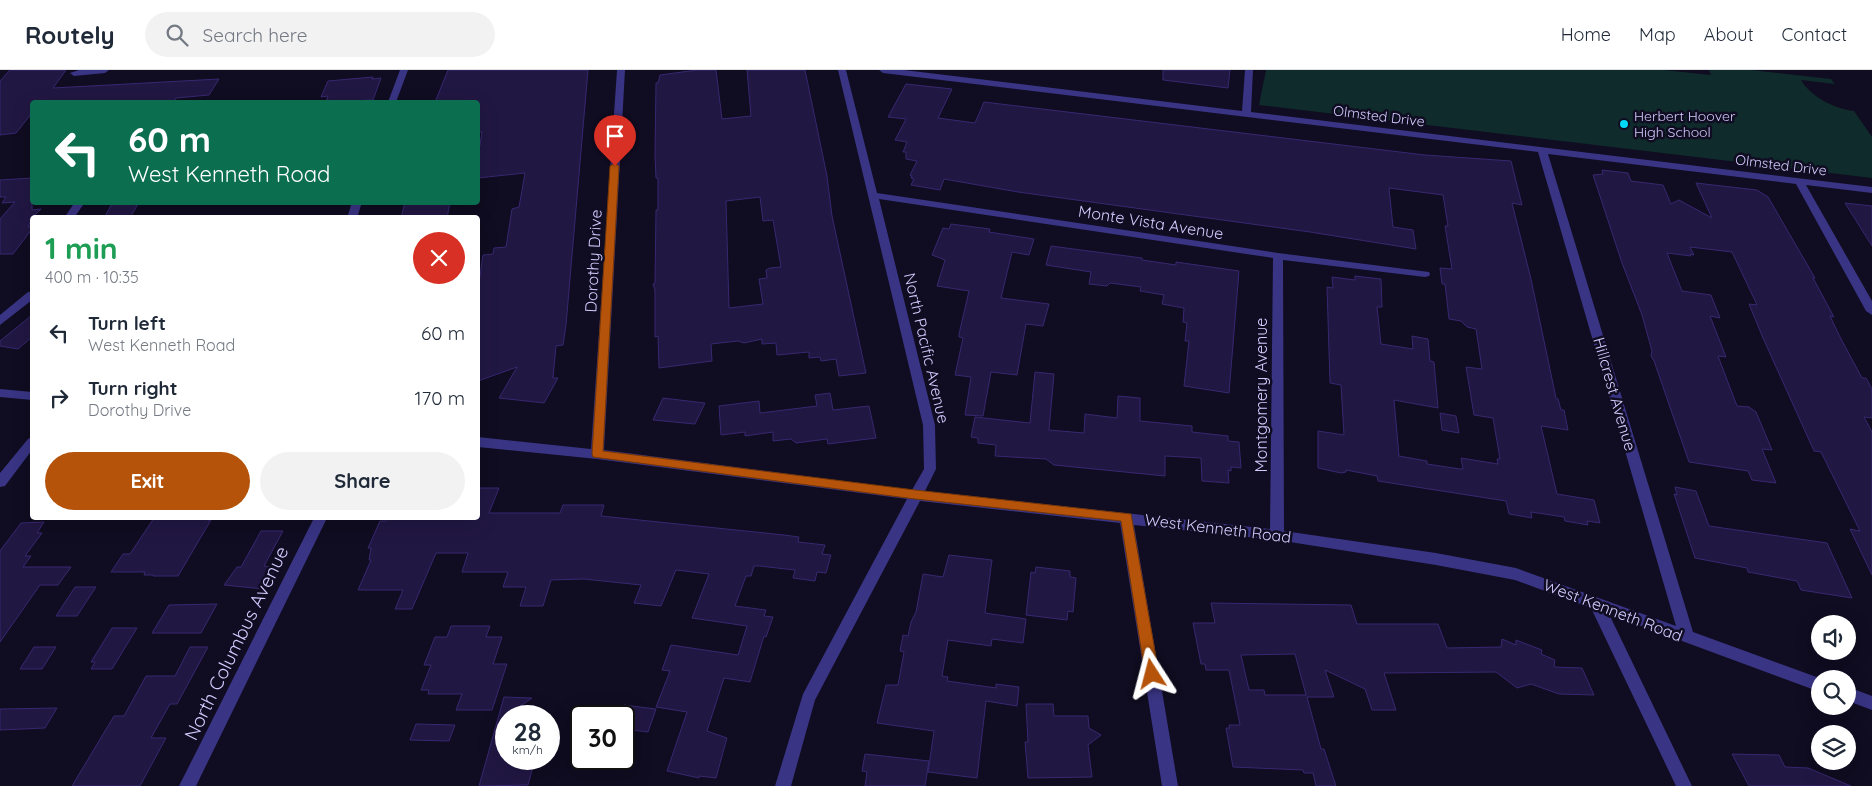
<!DOCTYPE html>
<html lang="en">
<head>
<meta charset="utf-8">
<style>
  body { margin:0; font-family:Quicksand,sans-serif; background:#f2f2f3; color:#1f2937; height:100vh; display:flex; flex-direction:column; font-size:19px; white-space:nowrap }
  * { box-sizing:border-box; margin:0 }
  p { font-size:16px; color:#747a83 }
  .icon { flex:none; width:28px; height:28px; fill:none; stroke:currentColor; stroke-width:2; stroke-linecap:round; stroke-linejoin:round }
  .map { position:relative; flex:1; overflow:hidden }
  .drawer { position:absolute; left:30px; top:145px; width:450px; height:305px; display:flex; flex-direction:column; background:#fff; border-radius:5px; box-shadow:0 5px 20px #0002 }
  .drawer>* { flex:none }
  .top-card { position:absolute; left:30px; top:30px; width:450px; height:105px; border-radius:5px; box-shadow:0 5px 20px #0002; background:#0b6e4f; color:#fff; overflow:hidden }
  .fabs { position:absolute; left:1811px; top:545px; display:grid; gap:10px }
  .fabs a { display:grid; place-items:center; width:45px; height:45px; border-radius:50%; background:#fff; box-shadow:0 5px 20px #0002; font-size:25px }
  .speed { position:absolute; left:495px; top:635px; display:flex; gap:10px; font-size:25px; font-weight:700; text-align:center }
  .speed>* { display:grid; place-content:center; width:65px; height:65px; border-radius:50%; background:#fff; box-shadow:0 5px 20px #0002; line-height:1 }
  .speed small { font-size:12px; font-weight:400 }
  .speed .limit { border:2px solid #111; border-radius:8px; background:#fff; color:#111 }
  .pin { position:absolute; display:grid; place-items:center; width:42px; height:42px; color:#fff; margin:-51px -21px; border-radius:50% 50% 50% 0; rotate:-45deg; box-shadow:0 0 5px #0007 }
  .pin .icon { rotate:45deg }
  .me { position:absolute; width:55px; margin:-28px; rotate:351deg; stroke-linejoin:round; filter:drop-shadow(0 0 4px #0008) }
  .turn { display:flex; align-items:center; gap:18px; height:105px; padding:0 15px; font-size:22px }
  .turn .icon { width:65px; height:65px; stroke-width:2.5 }
  .turn b { display:block; font-size:35px; line-height:42px }
  .round { display:grid; place-items:center; flex:none; width:52px; height:52px; border-radius:26px; background:#f2f2f3 }
  .head { display:flex; align-items:center; justify-content:space-between; height:85px; padding:0 15px }
  h1 { font-size:30px; font-weight:800; line-height:38px; color:#1e9e55 }
  .cta { display:flex; gap:10px; margin-top:auto; padding:10px 15px }
  .cta a { flex:1; height:58px; border-radius:30px; background:#b45309; color:#fff; font-size:20px; font-weight:800; line-height:58px; text-align:center }
  .cta a+a { background:#f2f2f3; color:#1f2937 }
  ul { padding:0; list-style:none }
  li { display:flex; align-items:center; gap:15px; height:65px; padding:0 15px }
  li div { flex:1 }
  li b { display:block; font-size:19px }
  li em { font-style:normal }
  header { display:flex; align-items:center; gap:30px; box-sizing:border-box; height:70px; padding:0 25px; background:#fff; border-bottom:1px solid #e0e1e3 }
  header strong { font-size:24px }
  nav { display:flex; gap:28px; margin-inline-start:auto; font-size:18px }
  .search { width:350px; height:45px; background:#f2f2f3; display:flex; align-items:center; gap:12px; box-sizing:border-box; padding:0 18px; border-radius:28px; color:#747a83; font-size:19px }
  .map>svg:first-child { display:block }
  .green { fill:#0f2b2b }
  .building { fill:#211743; stroke:#382870; fill-rule:evenodd }
  .lines { fill:none; stroke-linecap:round; stroke-linejoin:round }
  .minor { fill:#393483; fill-rule:evenodd }
  .route { fill:#b45309; stroke:#753606 }
  .poi-dot { fill:#00d7f7; stroke:#100c21; stroke-width:2 }
  .labels { text-anchor:middle; stroke-width:5; stroke-linejoin:round; paint-order:stroke }
  .far-street-label { font-size:14px; fill:#d3ccff; stroke:#100c21 }
  .far-poi-label { font-size:14px; fill:#d3ccff; stroke:#100c21; text-anchor:start }
  .street-label { font-size:16px; fill:#d3ccff; stroke:#100c21 }
  .near-street-label { font-size:19px; fill:#d3ccff; stroke:#100c21 }
</style>
</head>
<body>
<header>
<strong>Routely</strong>
<div class="search"><svg class="icon" aria-label="search" viewBox="0 0 24 24"><circle cx="10" cy="10" r="6"/><path d="M15 15l6 6"/></svg>Search here</div>
<nav><a>Home</a><a>Map</a><a>About</a><a>Contact</a></nav>
</header>
<div class="map">
<svg width="1872" height="716" viewBox="0 0 1872 716">
  <rect width="100%" height="100%" fill="#100c21"/>
  <path class="green" d="M 1266,0 L 1664,0 L 1711,5 L 1709,0 L 1751,0 L 1831,9 L 1835,14 L 1801,10 C 1811,27 1835,39 1854,41 L 1872,67 L 1872,108 L 1259,35 Z"/>
  <g class="building">
    <polygon points="10,0 66,0 53,18 219,9 209,25 176,28 174,32 32,32 32,43 16,63 0,65 0,11"/>
    <polygon points="448,0 588,0 566,255 563,275 556,276 553,308 558,308 544,333 499,328 517,297 478,311 478,220 483,185 493,184 494,178 506,177 512,139 519,137 525,103 478,108 478,87 482,62 478,62 478,32 435,32"/>
    <path d="M 697,0 L 716,0 L 722,49 L 751,46 L 747,0 L 805,0 L 827,106 L 832,146 L 866,303 L 839,306 L 836,289 L 821,291 L 820,287 L 809,288 L 809,282 L 777,285 L 776,273 L 762,274 L 762,269 L 744,273 L 738,271 L 711,274 L 712,291 L 659,298 L 658,266 L 655,267 L 655,220 L 653,214 L 655,213 L 656,140 L 658,140 L 658,108 L 656,108 L 655,86 L 656,13 L 658,13 L 660,5 ZM 760,127 L 763,151 L 773,150 L 781,197 L 770,198 L 766,200 L 767,208 L 759,209 L 763,234 L 729,238 L 726,131 Z"/>
    <polygon points="1163,0 1230,0 1228,18 1163,10"/>
    <polygon points="373,7 372,9 381,8 373,30 326,32 328,26 321,27 328,11"/>
    <polygon points="906,14 952,19 938,48 975,53 984,32 1425,85 1511,91 1522,135 1512,133 1531,209 1556,328 1558,329 1561,340 1564,340 1568,360 1541,356 1557,424 1594,430 1600,453 1587,451 1588,455 1565,451 1564,447 1531,442 1532,448 1509,444 1506,431 1378,411 1377,406 1346,400 1346,402 1341,403 1318,398 1318,361 1344,365 1341,315 1330,313 1327,217 1333,218 1332,207 1355,210 1355,206 1381,209 1382,237 1377,237 1381,274 1413,279 1412,266 1428,269 1430,291 1434,292 1438,338 1394,330 1399,386 1427,391 1427,394 1460,399 1463,399 1461,388 1498,394 1497,389 1500,389 1493,348 1474,345 1466,297 1482,299 1476,259 1467,257 1461,251 1449,249 1445,214 1442,214 1440,198 1452,199 1445,156 1448,156 1443,125 1389,118 1393,157 1413,160 1416,179 1310,162 1018,122 944,109 940,120 911,115 914,109 911,108 912,106 910,105 917,91 906,89 906,82 903,82 907,72 895,70 906,49 888,47"/>
    <polygon points="1602,100 1628,103 1631,111 1663,115 1671,134 1679,130 1712,148 1696,113 1757,120 1768,127 1815,208 1813,208 1834,247 1830,246 1840,267 1862,308 1866,308 1872,319 1872,348 1864,347 1872,362 1872,505 1850,459 1860,461 1821,382 1814,381 1763,268 1749,234 1757,235 1732,182 1690,177 1694,185 1690,184 1691,186 1667,183 1682,221 1711,225 1720,248 1710,246 1726,287 1718,286 1737,336 1749,337 1756,342 1772,380 1762,379 1776,413 1752,410 1748,401 1689,392 1654,291 1651,286 1652,281 1642,245 1622,193 1593,105 1603,104"/>
    <polygon points="32,108 32,140 41,139 32,148 28,157 32,156 32,159 13,184 0,184 0,149 15,132 2,133 6,127 0,127 0,110"/>
    <polygon points="113,132 139,132 130,148 104,148"/>
    <polygon points="405,132 450,132 447,148 401,148"/>
    <polygon points="1845,133 1872,136 1872,176"/>
    <polygon points="951,154 990,159 989,162 1034,169 1029,185 1012,182 1001,228 1049,234 1043,256 1026,254 1017,305 991,302 983,346 965,345 971,307 955,305 963,268 959,267 959,264 969,221 937,216 945,190 932,185 943,158 949,159"/>
    <polygon points="1051,176 1142,188 1142,190 1176,195 1176,192 1239,201 1229,323 1184,316 1189,271 1185,271 1187,253 1183,252 1184,238 1162,234 1164,225 1140,221 1141,217 1110,213 1107,216 1089,214 1091,202 1046,195"/>
    <polygon points="32,245 32,267 18,279 0,276 0,271"/>
    <polygon points="1035,302 1054,304 1049,360 1084,363 1085,344 1117,348 1118,326 1140,328 1140,351 1192,356 1192,362 1228,366 1228,371 1239,372 1241,398 1231,397 1231,401 1228,400 1229,413 1202,411 1201,388 1165,386 1165,406 1054,395 1046,389 995,386 996,375 978,373 978,368 971,367 975,347 1030,353"/>
    <polygon points="830,323 833,340 869,336 876,368 828,374 827,369 796,373 791,369 773,371 773,362 745,366 745,362 721,365 719,336 759,331 760,343 817,336 815,325"/>
    <polygon points="663,328 705,333 695,354 653,350"/>
    <polygon points="1440,343 1456,346 1459,363 1442,360"/>
    <polygon points="1675,417 1696,421 1709,456 1827,473 1852,528 1801,520 1797,511 1748,502 1747,498 1695,488 1674,424 1677,425"/>
    <polygon points="478,418 499,418 489,443 560,443 563,435 604,435 601,446 784,465 799,467 798,472 825,475 822,484 831,485 826,503 817,502 815,511 793,508 795,500 759,496 754,496 751,506 746,506 735,536 766,540 764,546 773,547 766,567 764,566 750,612 724,608 707,661 727,668 716,708 699,706 699,708 667,701 687,642 656,637 670,601 662,600 671,575 738,585 747,556 692,548 709,504 676,500 661,536 634,533 641,515 584,509 551,510 543,536 520,536 526,517 503,517 508,502 462,502 468,483 436,483 412,539 395,539 403,520 358,520 371,490 369,490 371,478 368,478 380,451 386,451 388,448 478,448"/>
    <polygon points="154,448 209,448 208,450 211,450 178,506 153,506 154,505 144,505 145,502 111,502 123,484 130,484"/>
    <polygon points="44,452 37,463 42,463 25,486 31,486 23,497 71,497 58,515 40,515 0,572 0,481 21,453"/>
    <polygon points="261,461 283,461 264,496 277,498 263,519 224,515 237,497 241,497"/>
    <polygon points="949,485 992,490 985,543 1026,549 1023,573 992,569 991,576 948,570 942,606 948,607 947,611 996,618 996,614 1019,617 1017,636 986,631 977,708 928,702 934,661 877,653 886,615 898,615 904,582 900,581 903,565 908,566 911,552 916,542 923,504 943,507"/>
    <polygon points="1036,497 1070,501 1070,507 1076,508 1073,542 1068,541 1067,550 1026,545 1031,502 1035,503"/>
    <polygon points="75,517 96,517 77,546 56,546"/>
    <path d="M 1211,533 L 1351,535 L 1357,554 L 1438,554 L 1447,578 L 1501,577 L 1502,569 L 1516,575 L 1516,570 L 1542,580 L 1541,584 L 1555,590 L 1554,597 L 1582,598 L 1594,625 L 1559,624 L 1531,614 L 1517,618 L 1496,602 L 1384,603 L 1396,640 L 1372,640 L 1365,619 L 1325,600 L 1334,627 L 1307,627 L 1321,679 L 1324,679 L 1336,716 L 1316,716 L 1313,703 L 1304,703 L 1303,700 L 1233,697 L 1226,658 L 1230,658 L 1229,655 L 1240,655 L 1229,600 L 1206,600 L 1205,594 L 1201,594 L 1193,553 L 1215,553 ZM 1295,584 L 1306,625 L 1265,625 L 1264,620 L 1249,620 L 1241,585 Z"/>
    <polygon points="217,534 201,563 152,563 169,535"/>
    <polygon points="451,556 490,556 486,567 502,567 493,594 507,594 492,640 456,640 462,624 428,624 429,620 421,620 431,595 424,595 435,567 447,567"/>
    <polygon points="112,558 137,558 112,599 91,599 95,592 91,592"/>
    <polygon points="34,577 56,577 42,599 20,599"/>
    <polygon points="190,577 208,577 177,634 170,634 151,668 166,668 140,716 72,716 114,646 124,646 146,606 175,606"/>
    <polygon points="504,627 532,628 506,646 506,689 535,689 528,715 479,716"/>
    <polygon points="1026,634 1053,634 1054,646 1088,646 1089,658 1101,665 1088,675 1092,707 1028,708 1025,672 1028,672"/>
    <polygon points="624,635 656,639 648,662 624,659"/>
    <polygon points="57,638 45,658 0,660 0,639"/>
    <polygon points="416,654 455,655 449,671 410,670"/>
    <polygon points="865,684 929,691 925,716 865,716 867,702 862,701"/>
    <polygon points="1732,684 1779,685 1785,697 1808,698 1851,716 1749,716"/>
  </g>
  <g class="lines">
    <g class="minor">
      <polygon points="79,0 109,0 105,3 74,6 70,3"/>
      <polygon points="400,0 408,0 396,32 388,32"/>
      <path d="M 617,0 L 625,0 L 604,380 L 912,420 L 924,399 L 923,355 L 838,0 L 846,0 L 877,123 L 1278,183 L 1429,202 L 1430,204 L 1429,206 L 1425,207 L 1283,190 L 1284,461 L 1436,483 L 1516,498 L 1676,556 L 1538,82 L 883,3 L 879,0 L 904,0 L 1242,41 L 1245,0 L 1253,0 L 1251,42 L 1872,117 L 1872,123 L 1806,115 L 1872,231 L 1872,245 L 1866,241 L 1796,114 L 1548,84 L 1693,562 L 1822,609 L 1820,609 L 1820,622 L 1609,544 L 1692,716 L 1676,716 L 1591,538 L 1515,510 L 1436,495 L 1277,470 L 1134,455 L 1178,716 L 1162,716 L 1120,453 L 920,431 L 815,630 L 791,716 L 775,716 L 803,624 L 907,429 L 597,389 L 478,377 L 478,367 L 591,379 ZM 879,129 L 1273,188 L 1270,459 L 925,421 L 936,399 L 935,355 Z"/>
      <polygon points="75,132 85,132 74,148 64,148"/>
      <polygon points="352,132 362,132 357,148 347,148"/>
      <polygon points="28,222 32,222 32,230 0,255 0,245"/>
      <polygon points="0,319 32,322 32,330 0,327"/>
      <polygon points="32,367 32,380 5,416 0,417 0,403 28,369"/>
      <polygon points="314,448 327,448 196,716 179,716"/>
      <polygon points="1848,617 1872,626 1872,640 1848,631"/>
    </g>
  </g>
  <polygon class="route" points="615,93 619,96 603,381 915,420 1131,444 1159,604 1157,608 1152,610 1147,608 1145,604 1121,451 915,429 593,387 592,384 610,96"/>
  <circle class="poi-dot" cx="1624" cy="54" r="5"/>
  <g class="labels">
    <g class="far-street-label">
      <text transform="translate(1379 46) rotate(7)" y="5">Olmsted Drive</text>
      <text transform="translate(1781 95) rotate(7)" y="5">Olmsted Drive</text>
    </g>
    <g class="far-poi-label">
      <text x="1634" y="51">Herbert Hoover<tspan x="1634" dy="16">High School</tspan></text>
    </g>
    <g class="street-label">
      <text transform="translate(1151 152) rotate(9)" y="6">Monte Vista Avenue</text>
      <text transform="translate(593 191) rotate(-87)" y="6">Dorothy Drive</text>
      <text transform="translate(927 278) rotate(77)" y="6">North Pacific Avenue</text>
      <text transform="translate(1615 324) rotate(74)" y="6">Hillcrest Avenue</text>
      <text transform="translate(1261 325) rotate(-90)" y="6">Montgomery Avenue</text>
      <text transform="translate(1218 458) rotate(7)" y="6">West Kenneth Road</text>
      <text transform="translate(1613 540) rotate(21)" y="6">West Kenneth Road</text>
    </g>
    <g class="near-street-label">
      <text transform="translate(236 573) rotate(-64)" y="7">North Columbus Avenue</text>
    </g>
  </g>
</svg>
<div class="fabs">
<a><svg class="icon" aria-label="sound" viewBox="0 0 24 24"><path d="M4 9h4l5-4v14l-5-4H4zM17 9q2 3 0 6"/></svg></a>
<a><svg class="icon" aria-label="search" viewBox="0 0 24 24"><circle cx="10" cy="10" r="6"/><path d="M15 15l6 6"/></svg></a>
<a><svg class="icon" aria-label="layers" viewBox="0 0 24 24"><path d="M12 4l9 5-9 5-9-5zM3 14l9 5 9-5"/></svg></a>
</div>
<div class="speed"><div>28<small>km/h</small></div><div class="limit">30</div></div>
<div class="pin" style="left:615px;top:96px;background:#d93025"><svg class="icon" aria-label="arrive" viewBox="0 0 24 24"><path d="M6 21V4h12l-3 4 3 4H6"/></svg></div>
<svg class="me" style="left:1152px;top:604px" viewBox="-20 -20 40 40"><path d="M0-17L14 15 0 8-14 15z" fill="#b45309" stroke="#fff" stroke-width="4"/></svg>
<div class="top-card">
<div class="turn"><svg class="icon" aria-label="left" viewBox="0 0 24 24"><path d="M17 20v-9H6M10 6l-5 5 5 5"/></svg><div><b>60 m</b>West Kenneth Road</div></div>
</div>
<section class="drawer">
<div class="head"><div><h1>1 min</h1><p>400 m · 10:35</p></div><a class="round" style="background:#d93025;color:#fff"><svg class="icon" aria-label="close" viewBox="0 0 24 24"><path d="M6 6l12 12M18 6L6 18"/></svg></a></div>
<ul>
<li><svg class="icon" aria-label="left" viewBox="0 0 24 24"><path d="M17 20v-9H6M10 6l-5 5 5 5"/></svg><div><b>Turn left</b><p>West Kenneth Road</p></div><em>60 m</em></li>
<li><svg class="icon" aria-label="right" viewBox="0 0 24 24"><path d="M7 20v-9h11M14 6l5 5-5 5"/></svg><div><b>Turn right</b><p>Dorothy Drive</p></div><em>170 m</em></li>
</ul>
<div class="cta"><a>Exit</a><a>Share</a></div>
</section>
</div>
</body>
</html>
